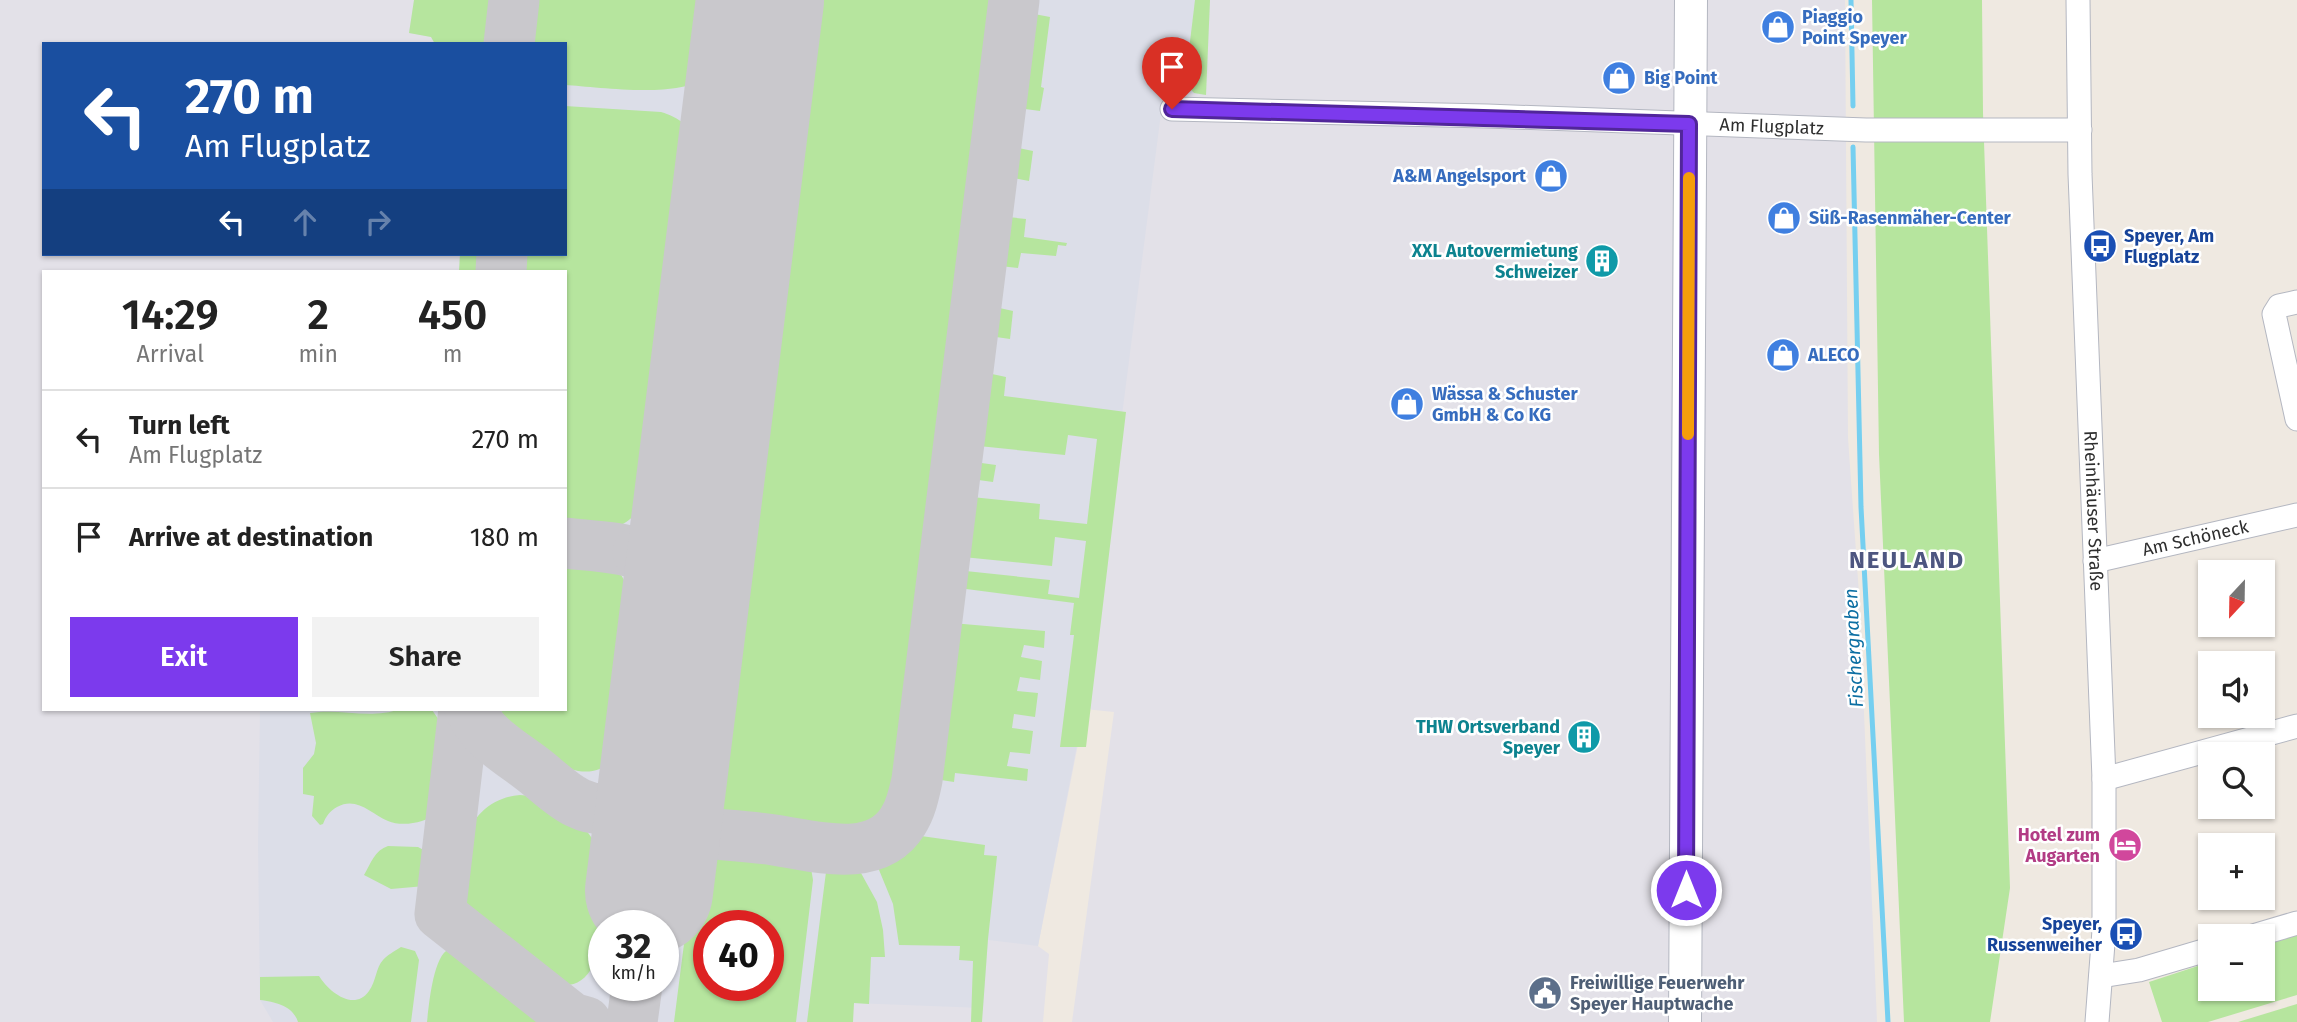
<!DOCTYPE html>
<html lang="en">
<head>
<meta charset="utf-8">
<style>
  body { margin:0; font-family:"Fira Sans",sans-serif; background:#f2f2f2; color:#222; height:100vh; display:flex; flex-direction:column; font-size:26px; white-space:nowrap }
  * { box-sizing:border-box; margin:0 }
  p { font-size:23px; color:#767676 }
  .icon { flex:none; width:38px; height:38px; fill:none; stroke:currentColor; stroke-width:2; stroke-linecap:round; stroke-linejoin:round }
  .map { position:relative; flex:1; overflow:hidden }
  .sheet { position:absolute; left:42px; top:270px; width:525px; height:441px; display:flex; flex-direction:column; background:#fff; border-radius:0px; box-shadow:0 2px 5px #0004 }
  .sheet>* { flex:none }
  .hud { position:absolute; left:42px; top:42px; width:525px; height:214px; border-radius:0px; box-shadow:0 2px 5px #0004; background:#1a4fa0; color:#fff; overflow:hidden }
  .needle { width:46px; rotate:202deg }
  .fabs { position:absolute; left:2198px; top:560px; display:grid; gap:14px }
  .fabs a { display:grid; place-items:center; width:77px; height:77px; border-radius:0px; background:#fff; box-shadow:0 2px 5px #0004; font-size:35px }
  .speed { position:absolute; left:588px; top:910px; display:flex; gap:14px; font-size:35px; font-weight:700; text-align:center }
  .speed>* { display:grid; place-content:center; width:91px; height:91px; border-radius:50%; background:#fff; box-shadow:0 2px 5px #0004; line-height:1 }
  .speed small { font-size:18px; font-weight:400 }
  .speed .limit { border:10px solid #d22; background:#fff; color:#111 }
  .pin { position:absolute; display:grid; place-items:center; width:60px; height:60px; color:#fff; margin:-72px -30px; border-radius:50% 50% 50% 0; rotate:-45deg; box-shadow:0 0 7px #0007 }
  .pin .icon { rotate:45deg }
  .me { position:absolute; width:77px; margin:-38px; rotate:0deg; stroke-linejoin:round; filter:drop-shadow(0 0 5px #0008) }
  .turn { display:flex; align-items:center; gap:24px; height:147px; padding:0 28px; font-size:32px }
  .turn .icon { width:91px; height:91px; stroke-width:2.5 }
  .turn b { display:block; font-size:49px; line-height:60px }
  .lanes { display:flex; align-items:center; height:66px; padding:0 28px; background:#0003; justify-content:center; gap:35px; direction:ltr }
  .lanes .off { opacity:.35 }
  .eta { display:flex; justify-content:space-evenly; align-items:center; height:119px; text-align:center }
  .eta b { font-size:42px; font-weight:600; line-height:49px }
  .button { display:flex; gap:14px; margin-top:auto; padding:14px 28px }
  .button a { flex:1; height:80px; border-radius:0px; background:#7c3aed; color:#fff; font-size:28px; font-weight:600; line-height:80px; text-align:center }
  .button a+a { background:#f2f2f2; color:#222 }
  ul { padding:0; list-style:none }
  li { display:flex; align-items:center; gap:21px; height:98px; padding:0 28px; border-top:2px solid #e0e0e0 }
  li div { flex:1 }
  li b { display:block; font-size:26px }
  li em { font-style:normal }
  .map>svg:first-child { display:block }
  .industrial { fill:#e3e1e8; fill-rule:evenodd }
  .airport { fill:#dcdee8; fill-rule:evenodd }
  .green { fill:#b6e59e; fill-rule:evenodd }
  .lines { fill:none; stroke-linecap:round; stroke-linejoin:round }
  .stream { stroke:#75cff0; stroke-width:5 }
  .taxiway { stroke:#c9c8cc; stroke-width:51 }
  .runway { stroke:#c9c8cc; stroke-width:128 }
  .street-casing { stroke:#b4b7c1; stroke-width:25 }
  .secondary-casing { stroke:#b4b7c1; stroke-width:34 }
  .street { stroke:#fff; stroke-width:23 }
  .secondary { stroke:#fff; stroke-width:32 }
  .route-casing { stroke:#51269a; stroke-width:18 }
  .route { stroke:#7c3aed; stroke-width:12 }
  .slow { stroke:#f59e0b; stroke-width:12 }
  .labels { text-anchor:middle; stroke-width:5; stroke-linejoin:round; paint-order:stroke }
  .shop-label { font-size:18px; font-weight:bold; fill:#366cbe; stroke:#fff; text-anchor:start }
  .street-label { font-size:18px; fill:#2e2e2e; stroke:#fff }
  .transit-label { font-size:18px; font-weight:bold; fill:#164399; stroke:#fff; text-anchor:start }
  .culture-label { font-size:18px; font-weight:bold; fill:#0d838f; stroke:#fff; text-anchor:end }
  .hotel-label { font-size:18px; font-weight:bold; fill:#b23c85; stroke:#fff; text-anchor:end }
  .service-label { font-size:18px; font-weight:bold; fill:#4e5e75; stroke:#fff; text-anchor:start }
  .water-label { font-size:19px; font-style:italic; fill:#0d6fa3; stroke:#fff }
  .district-label { font-size:24px; font-weight:bold; letter-spacing:2px; fill:#4d5680; stroke:#fff }
</style>
</head>
<body>
<div class="map">
<svg width="2297" height="1022" viewBox="0 0 2297 1022">
  <rect width="100%" height="100%" fill="#efe9e1"/>
  <path class="industrial" d="M 0,0 L 1845,0 L 1848,438 L 1859,594 L 1877,1022 L 1072,1022 L 1114,712 L 1085,709 L 1038,946 L 1049,954 L 1043,1022 L 0,1022 ZM 44,44 L 565,44 L 565,254 L 44,254 ZM 44,271 L 565,271 L 565,709 L 44,709 ZM 604,926 L 663,926 L 663,985 L 604,985 ZM 709,926 L 768,926 L 768,985 L 709,985 Z"/>
  <path class="airport" d="M 414,0 L 1210,0 L 1206,95 L 1164,90 L 1084,709 L 1038,946 L 988,940 L 983,1008 L 853,1003 L 812,1022 L 273,1022 L 260,1000 L 258,844 L 260,709 L 565,709 L 565,271 L 459,271 L 460,254 L 565,254 L 565,44 L 435,44 L 431,37 L 409,33 ZM 604,926 L 663,926 L 663,985 L 604,985 ZM 709,926 L 768,926 L 768,985 L 709,985 Z"/>
  <g class="green">
    <polygon points="414,0 498,0 496,44 435,44 431,37 409,33"/>
    <path d="M 536,0 L 716,0 L 705,77 C 681,99 598,87 565,85 L 565,44 L 527,44 Z"/>
    <polygon points="803,0 1003,0 903,792 889,820 883,827 865,835 842,837 720,821 707,815 702,806"/>
    <polygon points="1195,0 1210,0 1206,95 1194,93 1185,83"/>
    <polygon points="1872,0 1982,0 1983,113 2010,888 1990,1022 1904,1022 1879,454"/>
    <polygon points="1029,13 1050,17 1041,87 1044,88 1040,111 1011,107 1022,21"/>
    <path d="M 565,106 L 661,112 C 679,117 693,128 698,146 L 655,490 C 625,531 615,535 565,525 L 565,271 L 518,271 L 518,254 L 565,254 Z"/>
    <polygon points="1008,146 1033,151 1029,181 1002,176"/>
    <polygon points="999,216 1026,219 1024,237 1067,243 1066,246 1058,245 1056,256 1021,253 1018,268 991,265"/>
    <polygon points="460,254 487,254 486,271 459,271"/>
    <polygon points="986,305 1013,311 1010,339 982,335"/>
    <polygon points="978,371 1006,377 1004,396 1126,412 1086,747 1060,747 1074,635 1070,635 1074,603 951,587 952,576 955,576 956,570 1050,580 1048,594 1079,598 1086,541 1055,537 1052,566 963,557 956,549 962,496 1040,504 1039,519 1087,524 1097,439 1068,435 1065,455 969,445"/>
    <polygon points="967,461 996,465 993,482 964,478"/>
    <path d="M 575,558 L 591,561 L 620,573 L 640,608 L 623,741 C 599,809 520,748 500,709 L 565,709 L 565,559 Z"/>
    <polygon points="952,623 1045,631 1044,648 1024,645 1021,657 1042,661 1040,680 1020,677 1017,691 1038,693 1035,717 1014,714 1012,728 1033,731 1030,754 1010,752 1007,766 1028,769 1027,781 955,773 954,782 928,778 945,630 947,624"/>
    <path d="M 401,709 L 432,710 L 446,730 L 436,813 C 426,823 402,827 388,821 C 371,814 357,796 337,807 C 330,811 326,816 323,824 L 320,825 L 312,816 L 314,796 L 303,794 L 303,768 L 314,754 L 316,743 L 310,713 C 343,708 367,720 401,709 Z"/>
    <path d="M 520,795 C 563,797 598,832 607,874 C 604,893 601,949 594,964 C 574,1005 537,977 514,958 C 492,942 470,926 462,899 C 457,881 463,858 467,840 C 472,814 494,797 520,795 Z"/>
    <polygon points="907,834 985,845 984,855 997,856 988,939 982,1022 971,1022 973,961 959,960 960,946 899,945 893,904 877,865 880,856"/>
    <path d="M 388,846 L 418,847 L 429,853 C 435,862 431,877 425,886 L 391,889 L 364,875 C 371,863 375,850 388,846 Z"/>
    <path d="M 724,846 L 799,856 L 810,862 L 813,880 L 796,1022 L 674,1022 L 694,866 C 699,851 709,848 724,846 ZM 709,926 L 768,926 L 768,985 L 709,985 Z"/>
    <polygon points="842,861 856,864 877,902 883,930 885,957 871,957 869,1004 854,1003 853,1022 807,1022 826,872 834,865"/>
    <polygon points="2297,935 2297,995 2208,1022 2162,1022 2149,982 2210,962 2210,989 2263,989 2263,946"/>
    <path d="M 401,947 L 415,951 L 419,960 L 411,1022 L 298,1022 C 293,1006 276,1002 260,1000 L 260,977 L 319,976 C 329,992 354,1012 369,991 C 376,982 376,967 383,960 C 387,955 395,951 401,947 Z"/>
    <path d="M 449,949 L 462,950 L 472,956 L 561,1022 L 427,1022 C 429,1005 433,956 449,949 Z"/>
    <polygon points="2297,1004 2297,1022 2238,1022"/>
  </g>
  <g class="lines">
    <g class="stream">
      <polyline points="1851,0 1853,106"/>
      <polyline points="1853,147 1861,507 1888,1022"/>
    </g>
    <g class="taxiway">
      <polyline points="509,44 514,0"/>
      <polyline points="501,271 502,254"/>
      <path d="M 565,543 C 606,548 665,545 679,594 C 681,603 682,613 683,622"/>
      <path d="M 638,552 C 669,545 680,535 697,508"/>
      <polyline points="464,709 440,914 572,1018 586,1022"/>
      <path d="M 470,709 C 482,736 507,750 531,768 C 546,779 561,795 578,803 C 604,816 639,806 655,783 C 660,776 662,766 665,758"/>
      <path d="M 662,783 C 664,809 666,823 694,832 C 720,835 747,836 774,840 C 815,846 876,865 903,821 C 911,809 914,794 917,780 L 1014,0"/>
      <polyline points="645,926 649,891"/>
      <polyline points="632,1022 637,985"/>
    </g>
    <polyline class="runway" points="649,891 760,0"/>
    <g class="street-casing">
      <g id="street">
        <path id="s1" d="M 2078,0 L 2080,174 L 2104,779 L 2104,930 L 2097,1022"/>
        <path id="s2" d="M 1172,109 L 1487,116 L 1866,130 L 2080,130"/>
        <polyline points="2297,302 2279,306 2274,314 2297,419"/>
        <path id="s3" d="M 2095,561 L 2297,515"/>
        <polyline points="2104,779 2297,726"/>
        <polyline points="2253,936 2297,923"/>
        <polyline points="2101,976 2139,970 2210,949"/>
      </g>
    </g>
    <g class="secondary-casing">
      <polyline id="secondary" points="1685,1022 1691,0"/>
    </g>
    <use href="#street" class="street"/>
    <use href="#secondary" class="secondary"/>
  </g>
  <g class="lines">
    <g class="route-casing">
      <polyline id="route" points="1172,109 1689,124 1686,890"/>
    </g>
    <use href="#route" class="route"/>
    <polyline class="slow" points="1688,434 1689,178"/>
  </g>
  <defs>
    <g id="shop-disc" transform="scale(1.75)"><circle r="9.5" fill="#3f7fe0" stroke="#fff"/><path d="M-5-2.5h2.3a2.7 3.5 0 0 1 5.4 0H5L5.5 6h-11ZM-1.5-2.5h3a1.5 2.3 0 0 0-3 0Z" fill="#fff"/></g>
    <g id="bus-disc" transform="scale(1.75)"><circle r="9.5" fill="#1a4fb4" stroke="#fff"/><path d="M-5-6H5V4H4V6H2V4H-2V6H-4V4H-5ZM-3.5-4V0h7V-4ZM-3.5 1.2v1.5H-2V1.2ZM2 1.2v1.5H3.5V1.2Z" fill="#fff"/></g>
    <g id="building-disc" transform="scale(1.75)"><circle r="9.5" fill="#0f9aa8" stroke="#fff"/><path d="M-4-6H4V6H1V3H-1V6H-4ZM-2.5-4.3h1.7v1.8h-1.7ZM.8-4.3h1.7v1.8H.8ZM-2.5-1h1.7V.8h-1.7ZM.8-1h1.7V.8H.8Z" fill="#fff"/></g>
    <g id="hotel-disc" transform="scale(1.75)"><circle r="9.5" fill="#d1479c" stroke="#fff"/><path d="M-6-4.5h1.5V1H6V5H4.5V3h-9V5H-6ZM-4 0a1.8 1.8 0 1 1 3.6 0ZM.5 0V-2.5h3Q6-2.5 6 0Z" fill="#fff"/></g>
    <g id="civic-disc" transform="scale(1.75)"><circle r="9.5" fill="#5c6f8a" stroke="#fff"/><path d="M-.6-6.5H3V-4.5H.6V-3L4-1V1h2V6H-6V1h2V-1L-.6-3ZM-1.2 2.5V6h2.4V2.5Z" fill="#fff"/></g>
  </defs>
  <g fill-rule="evenodd">
    <use href="#shop-disc" x="1778" y="27"/>
    <use href="#shop-disc" x="1619" y="78"/>
    <use href="#shop-disc" x="1551" y="176"/>
    <use href="#shop-disc" x="1784" y="218"/>
    <use href="#bus-disc" x="2100" y="246"/>
    <use href="#building-disc" x="1602" y="261"/>
    <use href="#shop-disc" x="1783" y="355"/>
    <use href="#shop-disc" x="1407" y="404"/>
    <use href="#building-disc" x="1584" y="737"/>
    <use href="#hotel-disc" x="2125" y="845"/>
    <use href="#bus-disc" x="2126" y="934"/>
    <use href="#civic-disc" x="1545" y="993"/>
  </g>
  <g class="labels">
    <g class="shop-label">
      <text x="1802" y="23">Piaggio<tspan x="1802" dy="21">Point Speyer</tspan></text>
      <text x="1644" y="84">Big Point</text>
      <text x="1526" y="182" text-anchor="end">A&amp;M Angelsport</text>
      <text x="1809" y="224">Süß-Rasenmäher-Center</text>
      <text x="1808" y="361">ALECO</text>
      <text x="1432" y="400">Wässa &amp; Schuster<tspan x="1432" dy="21">GmbH &amp; Co KG</tspan></text>
    </g>
    <g class="street-label">
      <text dy="6" stroke="none"><textPath href="#s2" startOffset="600">Am Flugplatz</textPath></text>
      <text dy="6" stroke="none"><textPath href="#s1" startOffset="511">Rheinhäuser Straße</textPath></text>
      <text dy="6" stroke="none"><textPath href="#s3" startOffset="103">Am Schöneck</textPath></text>
    </g>
    <g class="transit-label">
      <text x="2124" y="242">Speyer, Am<tspan x="2124" dy="21">Flugplatz</tspan></text>
      <text x="2102" y="930" text-anchor="end">Speyer,<tspan x="2102" dy="21">Russenweiher</tspan></text>
    </g>
    <g class="culture-label">
      <text x="1578" y="257">XXL Autovermietung<tspan x="1578" dy="21">Schweizer</tspan></text>
      <text x="1560" y="733">THW Ortsverband<tspan x="1560" dy="21">Speyer</tspan></text>
    </g>
    <g class="hotel-label">
      <text x="2100" y="841">Hotel zum<tspan x="2100" dy="21">Augarten</tspan></text>
    </g>
    <g class="service-label">
      <text x="1570" y="989">Freiwillige Feuerwehr<tspan x="1570" dy="21">Speyer Hauptwache</tspan></text>
    </g>
    <g class="water-label">
      <text transform="translate(1853 648) rotate(-93)" y="7">Fischergraben</text>
    </g>
    <g class="district-label">
      <text x="1907" y="568">NEULAND</text>
    </g>
  </g>
</svg>
<div class="fabs">
<a><svg class="needle" viewBox="-14 -14 28 28"><path d="M0-13l5 13h-10z" fill="#e53935"/><path d="M0 13l5-13h-10z" fill="#767676"/></svg></a>
<a><svg class="icon" aria-label="sound" viewBox="0 0 24 24"><path d="M4 9h4l5-4v14l-5-4H4zM17 9q2 3 0 6"/></svg></a>
<a><svg class="icon" aria-label="search" viewBox="0 0 24 24"><circle cx="10" cy="10" r="6"/><path d="M15 15l6 6"/></svg></a>
<a>+</a>
<a>−</a>
</div>
<div class="speed"><div>32<small>km/h</small></div><div class="limit">40</div></div>
<div class="pin" style="left:1172px;top:109px;background:#d93025"><svg class="icon" aria-label="arrive" viewBox="0 0 24 24"><path d="M6 21V4h12l-3 4 3 4H6"/></svg></div>
<svg class="me" style="left:1686px;top:890px" viewBox="-20 -20 40 40"><circle r="17" fill="#7c3aed" stroke="#fff" stroke-width="3"/><path d="M0-11L8 9 0 5-8 9z" fill="#fff"/></svg>
<div class="hud">
<div class="turn"><svg class="icon" aria-label="left" viewBox="0 0 24 24"><path d="M17 20v-9H6M10 6l-5 5 5 5"/></svg><div><b>270 m</b>Am Flugplatz</div></div>
<div class="lanes"><svg class="icon" aria-label="left" viewBox="0 0 24 24"><path d="M17 20v-9H6M10 6l-5 5 5 5"/></svg><svg class="icon off" aria-label="ahead" viewBox="0 0 24 24"><path d="M12 20V5M6 11l6-6 6 6"/></svg><svg class="icon off" aria-label="right" viewBox="0 0 24 24"><path d="M7 20v-9h11M14 6l5 5-5 5"/></svg></div>
</div>
<section class="sheet">
<div class="eta">
<div><b>14:29</b><p>Arrival</p></div>
<div><b>2</b><p>min</p></div>
<div><b>450</b><p>m</p></div>
</div>
<ul>
<li><svg class="icon" aria-label="left" viewBox="0 0 24 24"><path d="M17 20v-9H6M10 6l-5 5 5 5"/></svg><div><b>Turn left</b><p>Am Flugplatz</p></div><em>270 m</em></li>
<li><svg class="icon" aria-label="arrive" viewBox="0 0 24 24"><path d="M6 21V4h12l-3 4 3 4H6"/></svg><div><b>Arrive at destination</b></div><em>180 m</em></li>
</ul>
<div class="button"><a>Exit</a><a>Share</a></div>
</section>
</div>
</body>
</html>
